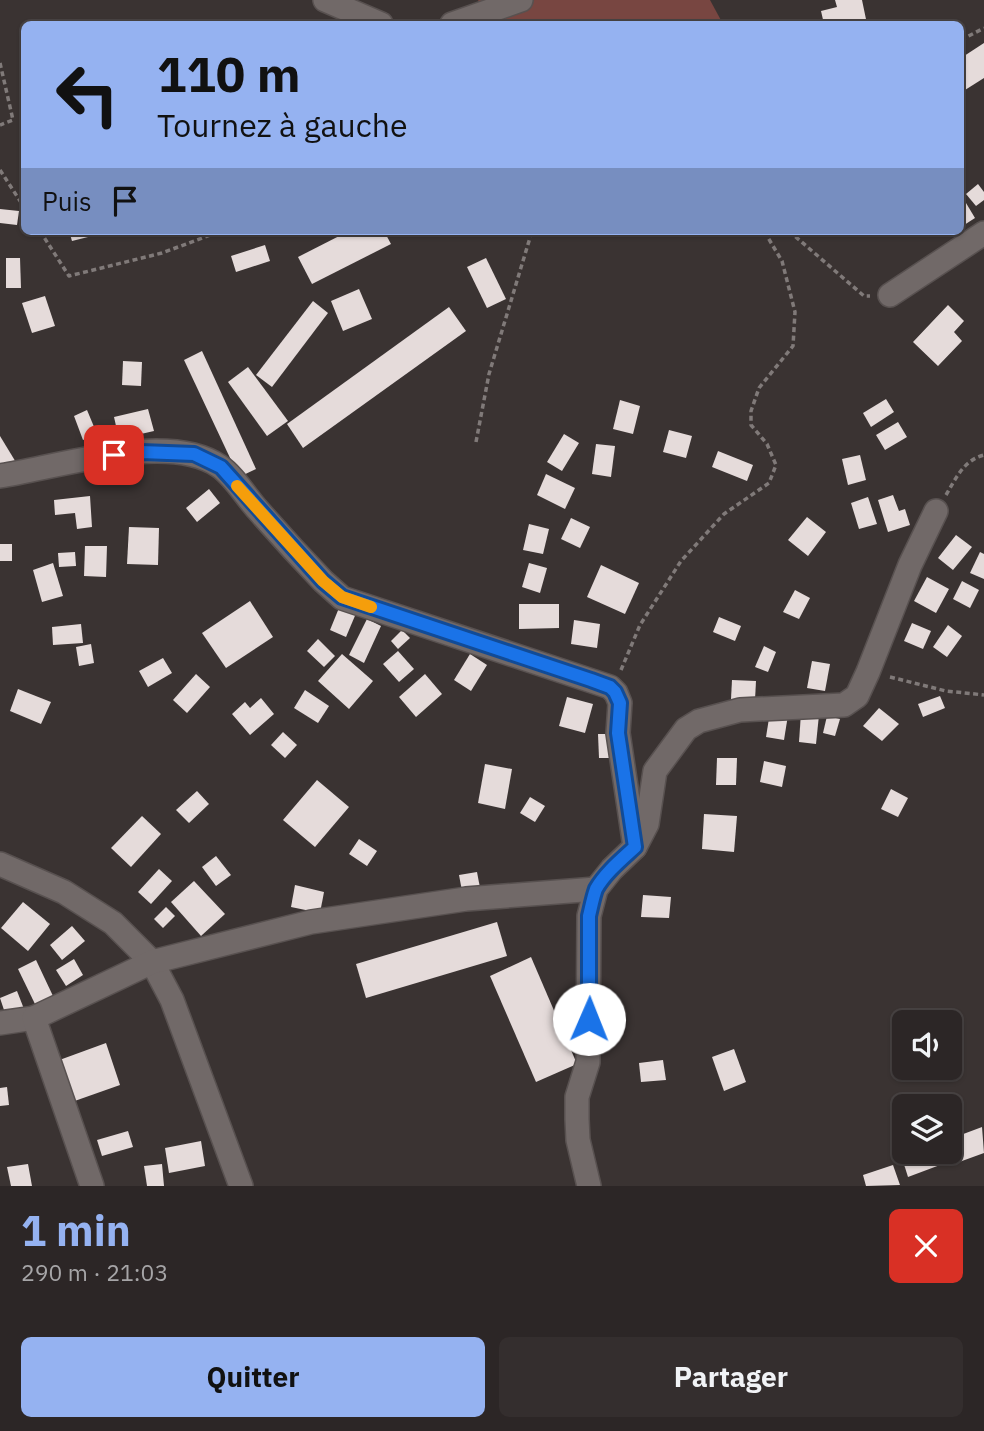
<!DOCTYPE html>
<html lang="fr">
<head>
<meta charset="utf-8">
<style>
  body { margin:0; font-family:"IBM Plex Sans",sans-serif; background:#342e2e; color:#f1f3f6; height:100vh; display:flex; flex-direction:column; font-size:26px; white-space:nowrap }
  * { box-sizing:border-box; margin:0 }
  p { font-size:23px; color:#a6a5a7 }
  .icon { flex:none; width:38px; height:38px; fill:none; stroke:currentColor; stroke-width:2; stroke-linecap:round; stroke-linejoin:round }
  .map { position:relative; height:1186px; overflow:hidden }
  .drawer { display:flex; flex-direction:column; background:#2c2626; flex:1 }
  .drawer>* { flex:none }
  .hud { position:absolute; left:21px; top:21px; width:943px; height:214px; border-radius:10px; box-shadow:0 2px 5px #0004,0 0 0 2px #484343; background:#95b2f1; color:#111; overflow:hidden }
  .tools { position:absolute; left:892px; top:1010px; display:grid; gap:14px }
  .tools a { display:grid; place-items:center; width:70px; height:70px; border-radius:10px; background:#2c2626; box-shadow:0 2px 5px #0004,0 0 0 2px #484343; font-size:35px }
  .pin { position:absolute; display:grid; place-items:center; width:60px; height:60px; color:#fff; margin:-30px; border-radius:14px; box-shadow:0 4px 10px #0006 }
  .me { position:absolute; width:77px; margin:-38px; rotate:1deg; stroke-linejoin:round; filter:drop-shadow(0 0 5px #0008) }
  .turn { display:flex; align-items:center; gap:24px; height:147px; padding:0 21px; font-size:32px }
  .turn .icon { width:91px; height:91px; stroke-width:2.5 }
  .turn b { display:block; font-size:49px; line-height:60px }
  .then { display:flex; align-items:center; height:66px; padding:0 21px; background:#0003; gap:14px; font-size:26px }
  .round { display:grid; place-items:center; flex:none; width:74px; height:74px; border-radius:10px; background:#342e2e }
  .overview { display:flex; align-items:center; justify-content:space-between; height:119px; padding:0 21px }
  h1 { font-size:42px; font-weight:700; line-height:52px; color:#95b2f1 }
  .action { display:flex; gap:14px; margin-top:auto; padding:14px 21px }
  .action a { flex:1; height:80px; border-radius:10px; background:#95b2f1; color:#111; font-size:28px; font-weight:700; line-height:80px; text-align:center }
  .action a+a { background:#342e2e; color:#f1f3f6 }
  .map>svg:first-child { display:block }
  .green { fill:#784641 }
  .building { fill:#e5dbda }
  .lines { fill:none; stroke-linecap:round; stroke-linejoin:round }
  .street-casing { stroke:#585150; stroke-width:26 }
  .path { stroke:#807a79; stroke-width:3.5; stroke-dasharray:5 3.5; stroke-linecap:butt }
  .street { stroke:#716968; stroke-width:23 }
  .route-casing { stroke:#114b97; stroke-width:18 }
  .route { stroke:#1a73e8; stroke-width:12 }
  .slow { stroke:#f59e0b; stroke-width:12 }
</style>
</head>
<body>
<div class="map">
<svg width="984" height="1186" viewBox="0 0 984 1186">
  <rect width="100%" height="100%" fill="#3a3332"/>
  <polygon class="green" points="478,0 710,0 723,24 493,24"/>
  <g class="building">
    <polygon points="835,0 862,0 867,24 824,24 821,11 837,7"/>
    <polygon points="984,43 984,78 965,90 961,83 961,58"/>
    <polygon points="978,184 984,192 984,200 976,206 966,194"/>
    <polygon points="966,203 975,218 961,227 961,206"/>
    <polygon points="0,209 19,211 17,225 0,223"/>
    <polygon points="69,231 107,231 108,232 72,241"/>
    <polygon points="349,231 384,231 391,244 312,284 298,257"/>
    <polygon points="265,245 270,261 236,272 231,256"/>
    <polygon points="6,258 20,258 21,288 6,288"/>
    <polygon points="486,258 506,299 487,308 467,267"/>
    <polygon points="359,289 372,319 343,331 331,301"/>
    <polygon points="45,296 55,326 32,333 22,303"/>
    <polygon points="313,301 328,313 272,387 256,375"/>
    <polygon points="948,305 964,321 954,332 962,341 938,366 913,342"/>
    <polygon points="449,307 466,331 303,448 287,424"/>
    <polygon points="202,351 256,469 239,477 184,360"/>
    <polygon points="123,361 142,362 141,386 122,385"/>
    <polygon points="248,367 288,421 267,436 228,382"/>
    <polygon points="886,399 894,412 871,427 863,413"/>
    <polygon points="620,400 640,406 633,434 613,429"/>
    <polygon points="148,409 154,431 119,439 114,417"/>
    <polygon points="87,410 97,434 83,440 74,416"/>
    <polygon points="898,422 907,437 885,450 876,435"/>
    <polygon points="669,430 692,436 686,458 663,452"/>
    <polygon points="564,434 579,443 562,471 547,462"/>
    <polygon points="0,436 17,464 0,467"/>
    <polygon points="596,444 615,446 611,477 592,474"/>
    <polygon points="718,451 753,465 747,481 712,467"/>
    <polygon points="860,455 866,480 848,485 842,459"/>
    <polygon points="546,474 575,488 565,509 537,495"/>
    <polygon points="209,489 220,503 197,522 186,508"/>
    <polygon points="893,495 899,511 905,509 910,525 888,532 878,500"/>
    <polygon points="90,496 92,527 77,529 75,513 55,515 54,500"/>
    <polygon points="868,497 877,524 859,529 851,503"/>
    <polygon points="807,517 826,532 808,556 788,540"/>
    <polygon points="571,518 590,527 580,548 561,539"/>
    <polygon points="529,524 549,529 543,554 523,550"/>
    <polygon points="129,527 159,528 158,565 127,564"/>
    <polygon points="956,535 972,547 953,570 938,558"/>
    <rect x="0" y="544" width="12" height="17"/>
    <polygon points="85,546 107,546 106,577 84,576"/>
    <polygon points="75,552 76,566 59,567 58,553"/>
    <polygon points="980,552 984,554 984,579 970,573"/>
    <polygon points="53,563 63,596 42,602 33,570"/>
    <polygon points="529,563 547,568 540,593 522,587"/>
    <polygon points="601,565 639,583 625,614 587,597"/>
    <polygon points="927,577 949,589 936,613 914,601"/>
    <polygon points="962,581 979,590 970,608 953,599"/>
    <polygon points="795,590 810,598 799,619 783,612"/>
    <polygon points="250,601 273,637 226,668 202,633"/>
    <polygon points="341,603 357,611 346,637 330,630"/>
    <polygon points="519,604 559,604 559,628 519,629"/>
    <polygon points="719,617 741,626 735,641 713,632"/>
    <polygon points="367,619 381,626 364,663 349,655"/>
    <polygon points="574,620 600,624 597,648 571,644"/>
    <polygon points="912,623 931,631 923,649 904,641"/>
    <polygon points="81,624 83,643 53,645 52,627"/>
    <polygon points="948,625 962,636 947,657 933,647"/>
    <polygon points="402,630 410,638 398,649 391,641"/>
    <polygon points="318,639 335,656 324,667 307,651"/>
    <polygon points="91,644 94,663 79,666 76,647"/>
    <polygon points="764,646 776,652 768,672 755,667"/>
    <polygon points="398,651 414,669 399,682 383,664"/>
    <polygon points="342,654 373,681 349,709 318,681"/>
    <polygon points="470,654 487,665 471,691 454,680"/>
    <polygon points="163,658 172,673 148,687 139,671"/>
    <polygon points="812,661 830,664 825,691 807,688"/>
    <polygon points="196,674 210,687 187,713 173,700"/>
    <polygon points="425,674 442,694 416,717 399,697"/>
    <polygon points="732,680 756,681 755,700 731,699"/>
    <polygon points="18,689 51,702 41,724 10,711"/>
    <polygon points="305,690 329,706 318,723 294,708"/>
    <polygon points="940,696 945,708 923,717 918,704"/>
    <polygon points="567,697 593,704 585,733 559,726"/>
    <polygon points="261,698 274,714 250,735 232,714 245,702 250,708"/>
    <polygon points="879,708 899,724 882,741 863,726"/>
    <polygon points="770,712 788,715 784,740 766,737"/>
    <polygon points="801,713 819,715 816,744 799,742"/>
    <polygon points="827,716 840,719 835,736 823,733"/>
    <polygon points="283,732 297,745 285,758 271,745"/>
    <polygon points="598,734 614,734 615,758 599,758"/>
    <polygon points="717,758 737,758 736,785 716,785"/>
    <polygon points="764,761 786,766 782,787 760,782"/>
    <polygon points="485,764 512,769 505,809 478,803"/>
    <polygon points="317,780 349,807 315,847 283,820"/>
    <polygon points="891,789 908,798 898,817 881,809"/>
    <polygon points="197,791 209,804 189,823 176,810"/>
    <polygon points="530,797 545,806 535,822 520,813"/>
    <polygon points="704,814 737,816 734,852 702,849"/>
    <polygon points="142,816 161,834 131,867 111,848"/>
    <polygon points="359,839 377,851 367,866 349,854"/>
    <polygon points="216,856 231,875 216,886 202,867"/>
    <polygon points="159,869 172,881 151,904 138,892"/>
    <polygon points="477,872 481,893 463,896 459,875"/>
    <polygon points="194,881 225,914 201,936 171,902"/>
    <polygon points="295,885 324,892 320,913 291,907"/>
    <polygon points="643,895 671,897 669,918 641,917"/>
    <polygon points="23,902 50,924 28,951 1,928"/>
    <polygon points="166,907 175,916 163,928 154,919"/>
    <polygon points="497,922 507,956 366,998 356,964"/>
    <polygon points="72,926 85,941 62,960 50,945"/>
    <polygon points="531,957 577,1064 536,1082 490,976"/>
    <polygon points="74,959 83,975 66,986 56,970"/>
    <polygon points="36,960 53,996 35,1004 18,969"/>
    <polygon points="17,991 24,1009 6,1016 0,998"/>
    <polygon points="106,1043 120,1085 69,1103 54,1062"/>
    <polygon points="734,1049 746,1082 724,1091 712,1057"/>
    <polygon points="663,1060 666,1080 641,1082 639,1063"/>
    <polygon points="7,1087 9,1105 0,1106 0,1088"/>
    <polygon points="982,1127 984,1153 951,1165 946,1152 950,1152 950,1139"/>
    <polygon points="128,1131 133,1147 102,1156 97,1140"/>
    <polygon points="201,1141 205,1166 169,1173 165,1148"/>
    <polygon points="921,1152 935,1152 940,1165 908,1177 902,1158"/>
    <polygon points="28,1164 32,1186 11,1186 7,1167"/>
    <polygon points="162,1164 164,1186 147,1186 144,1166"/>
    <polygon points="893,1165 900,1185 866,1186 863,1175"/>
  </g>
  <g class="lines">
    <g class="street-casing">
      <g id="street">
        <polyline points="325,0 381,24"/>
        <polyline points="452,24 521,0"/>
        <polyline points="890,295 984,233"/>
        <path d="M 0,476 C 58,467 168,431 219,466 C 234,476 246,497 258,510 C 279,534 301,558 323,581 L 342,598 L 610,687 L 616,693 L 620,703 L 618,733 L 635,847"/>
        <polyline points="0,864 64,892 113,923 152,962 172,1000 241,1186"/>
        <polyline points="0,1023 34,1018"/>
        <polyline points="92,1186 34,1018 152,962 311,922 466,899 596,889"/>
        <polyline points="589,1186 578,1140 577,1119 577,1097 588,1062 589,916 596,889 612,869 635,847 647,824 655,771 686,729 699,721 740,710 844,705 857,696 868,672 910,565 936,511"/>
      </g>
    </g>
    <g class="path">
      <polyline points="809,24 812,22"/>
      <polyline points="961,40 984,28"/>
      <polyline points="0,63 13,120 0,125"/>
      <polyline points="0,170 24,207"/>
      <polyline points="40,231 69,276 162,253 221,231"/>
      <polyline points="789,231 864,296 870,296"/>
      <polyline points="476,442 489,374 532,231"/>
      <path d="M 946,495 C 956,478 964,460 984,455"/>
      <polyline points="621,670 640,625 681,561 724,514 769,483 776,465 767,444 751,425 751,411 759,388 793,346 795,312 782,261 764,231"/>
      <polyline points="890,677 946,691 984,695"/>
    </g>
    <use href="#street" class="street"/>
  </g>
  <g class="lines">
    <g class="route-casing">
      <path id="route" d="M 114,455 L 141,452 L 194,454 L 221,467 L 323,581 L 342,597 L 591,680 L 610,687 L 615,692 L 620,703 L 618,733 L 635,847 C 622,859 605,873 596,889 C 593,897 591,908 589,916 L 589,1019"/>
    </g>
    <use href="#route" class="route"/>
    <polyline class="slow" points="237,486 323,581 342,597 371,607"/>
  </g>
</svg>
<div class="tools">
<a><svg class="icon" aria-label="sound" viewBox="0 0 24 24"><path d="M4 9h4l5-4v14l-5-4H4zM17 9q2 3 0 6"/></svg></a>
<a><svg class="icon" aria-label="layers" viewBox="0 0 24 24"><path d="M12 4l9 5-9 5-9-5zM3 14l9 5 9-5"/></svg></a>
</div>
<div class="pin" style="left:114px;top:455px;background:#d93025"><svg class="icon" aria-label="arrive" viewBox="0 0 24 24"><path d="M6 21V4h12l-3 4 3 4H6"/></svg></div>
<svg class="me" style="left:589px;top:1019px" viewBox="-20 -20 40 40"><circle r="19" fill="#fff"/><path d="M0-13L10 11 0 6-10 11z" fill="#1a73e8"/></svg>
<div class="hud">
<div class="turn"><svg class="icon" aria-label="left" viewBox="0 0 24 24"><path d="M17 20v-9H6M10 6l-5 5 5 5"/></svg><div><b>110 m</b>Tournez à gauche</div></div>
<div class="then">Puis<svg class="icon" aria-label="arrive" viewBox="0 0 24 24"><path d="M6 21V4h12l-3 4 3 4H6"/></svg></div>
</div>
</div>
<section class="drawer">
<div class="overview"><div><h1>1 min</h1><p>290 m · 21:03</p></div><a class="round" style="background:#d93025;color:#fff"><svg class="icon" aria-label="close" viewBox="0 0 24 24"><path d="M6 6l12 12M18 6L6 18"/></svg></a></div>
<div class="action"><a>Quitter</a><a>Partager</a></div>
</section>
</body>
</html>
